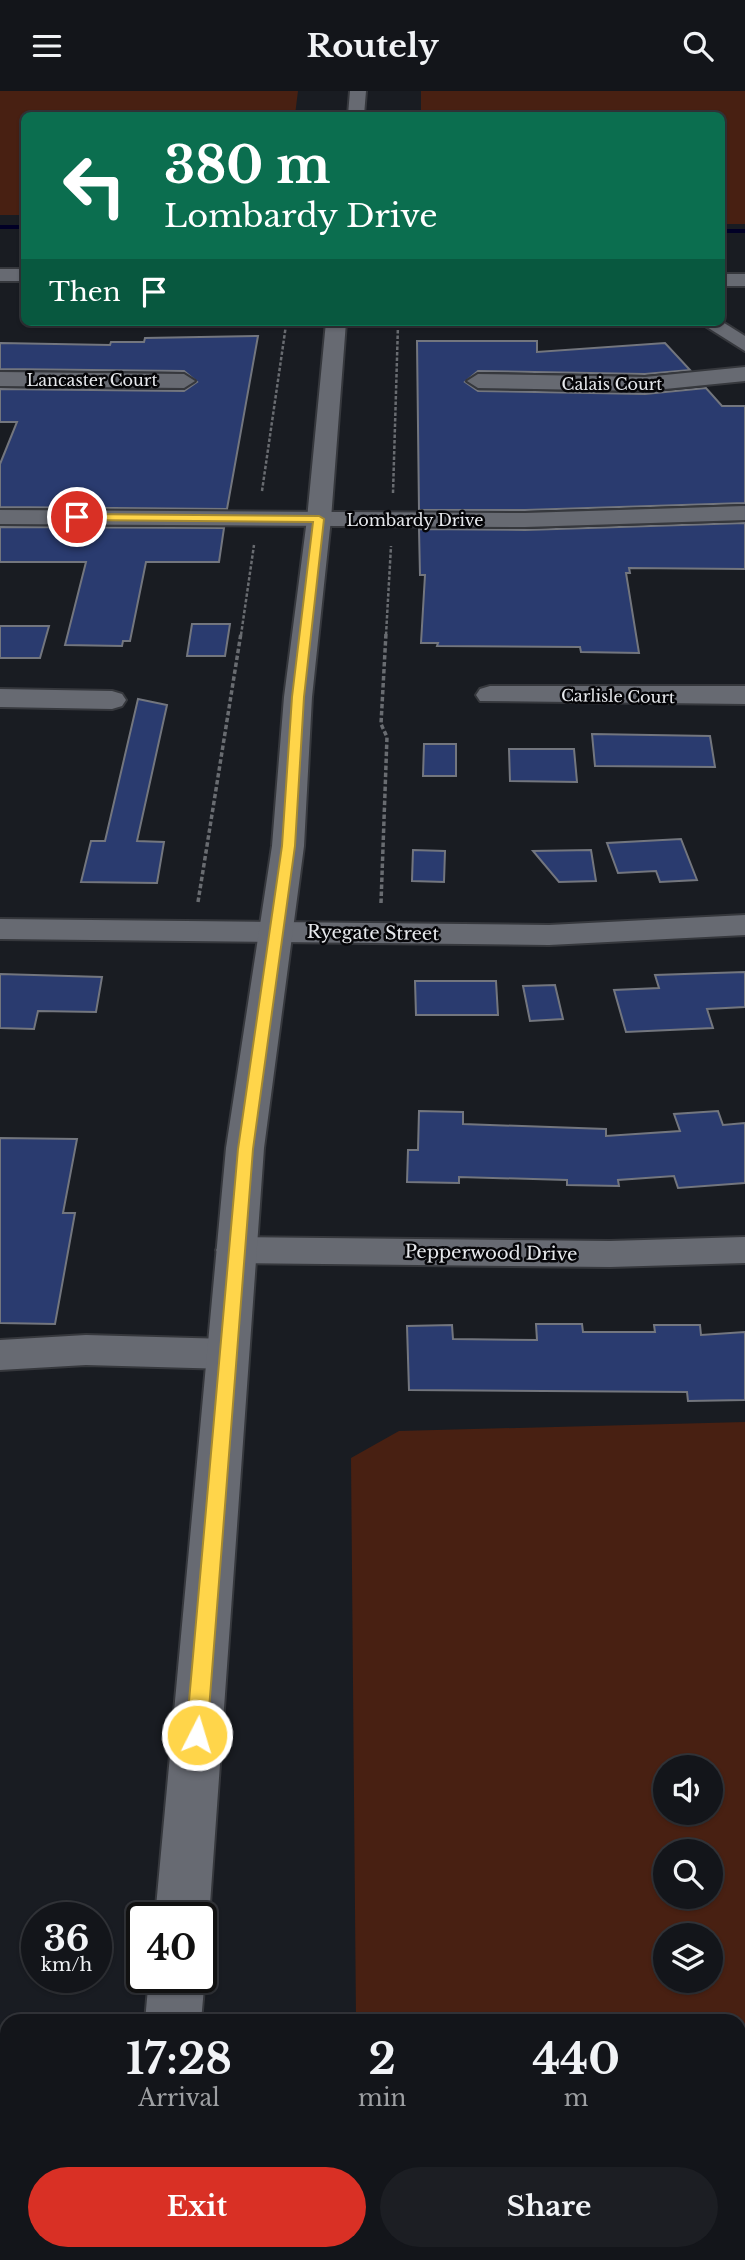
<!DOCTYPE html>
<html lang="en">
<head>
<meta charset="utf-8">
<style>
  body { margin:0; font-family:"Libre Baskerville",serif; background:#1c1e23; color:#f1f3f6; height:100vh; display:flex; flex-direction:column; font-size:26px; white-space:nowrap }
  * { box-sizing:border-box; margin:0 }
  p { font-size:23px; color:#9d9fa2 }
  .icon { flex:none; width:38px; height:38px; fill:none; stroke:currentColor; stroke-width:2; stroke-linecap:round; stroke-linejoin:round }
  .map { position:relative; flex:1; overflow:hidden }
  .side { position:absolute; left:0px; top:1923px; width:746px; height:247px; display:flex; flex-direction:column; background:#13151a; border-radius:21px 21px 0 0; box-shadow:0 2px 5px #0004,0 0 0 2px #323439 }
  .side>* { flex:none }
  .guide { position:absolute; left:21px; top:21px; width:704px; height:214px; border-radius:10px; box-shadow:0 2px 5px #0004,0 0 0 2px #323439; background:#0b6e4f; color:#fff; overflow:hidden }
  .fabs { position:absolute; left:653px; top:1664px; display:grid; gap:14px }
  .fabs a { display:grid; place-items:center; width:70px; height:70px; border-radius:50%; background:#13151a; box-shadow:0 2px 5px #0004,0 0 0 2px #323439; font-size:35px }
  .speed { position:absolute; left:21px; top:1811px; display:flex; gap:14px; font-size:35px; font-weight:700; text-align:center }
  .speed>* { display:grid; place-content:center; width:91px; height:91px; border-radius:50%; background:#13151a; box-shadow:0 2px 5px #0004,0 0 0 2px #323439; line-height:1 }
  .speed small { font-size:18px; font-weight:400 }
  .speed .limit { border:4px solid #111; border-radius:10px; background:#fff; color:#111 }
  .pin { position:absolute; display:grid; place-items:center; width:60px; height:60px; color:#fff; margin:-30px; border:4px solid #fff; border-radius:50%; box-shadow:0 2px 7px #0007 }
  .me { position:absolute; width:77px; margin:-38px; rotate:5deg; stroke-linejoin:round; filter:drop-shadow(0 0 5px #0008) }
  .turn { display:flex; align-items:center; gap:24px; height:147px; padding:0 28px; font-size:32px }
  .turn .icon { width:91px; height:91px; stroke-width:2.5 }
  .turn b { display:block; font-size:49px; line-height:60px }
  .then { display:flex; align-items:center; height:66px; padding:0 28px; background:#0003; gap:14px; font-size:26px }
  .eta { display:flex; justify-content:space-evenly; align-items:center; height:119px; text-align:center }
  .eta b { font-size:42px; font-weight:700; line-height:49px }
  .primary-button { display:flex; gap:14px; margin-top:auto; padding:14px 28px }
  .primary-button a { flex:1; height:80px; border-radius:42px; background:#d93025; color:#fff; font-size:28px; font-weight:700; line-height:80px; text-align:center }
  .primary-button a+a { background:#1c1e23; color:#f1f3f6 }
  header { display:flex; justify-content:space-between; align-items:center; height:91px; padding:0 28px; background:#13151a; font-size:32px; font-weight:700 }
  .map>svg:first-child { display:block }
  .green { fill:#482012; fill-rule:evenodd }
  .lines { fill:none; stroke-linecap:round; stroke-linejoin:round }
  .stream { fill:#010026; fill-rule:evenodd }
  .building { fill:#2a3b6f; stroke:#73767e; stroke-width:2 }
  .street-casing { stroke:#36383d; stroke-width:4 }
  .secondary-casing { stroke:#36383d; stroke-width:4 }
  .path-far2 { stroke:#696c71; stroke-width:2; stroke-dasharray:2.5 2; stroke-linecap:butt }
  .path-far1 { stroke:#696c71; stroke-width:2.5; stroke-dasharray:3.5 2; stroke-linecap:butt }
  .path { stroke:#696c71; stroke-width:3.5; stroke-dasharray:4.5 2.5; stroke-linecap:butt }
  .street { fill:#676a72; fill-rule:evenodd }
  .secondary { fill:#676a72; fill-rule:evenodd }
  .route { fill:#ffd54a; stroke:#a68a30; stroke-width:2 }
  .labels { text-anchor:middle; stroke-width:5; stroke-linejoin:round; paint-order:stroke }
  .far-street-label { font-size:16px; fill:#e6e8ec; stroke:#060609 }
  .street-label { font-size:18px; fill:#e6e8ec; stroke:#060609 }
</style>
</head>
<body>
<header><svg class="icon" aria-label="menu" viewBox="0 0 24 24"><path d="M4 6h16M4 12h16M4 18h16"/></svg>Routely<svg class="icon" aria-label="search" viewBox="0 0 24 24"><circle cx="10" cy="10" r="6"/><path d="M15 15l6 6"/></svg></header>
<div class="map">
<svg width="745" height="2169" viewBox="0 0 745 2169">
  <rect width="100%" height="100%" fill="#191c22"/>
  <g class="green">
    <polygon points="0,0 298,0 295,24 24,24 24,124 0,124"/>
    <polygon points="421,0 745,0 745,133 721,133 721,24 421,24"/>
    <path d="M 745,1331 L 745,2169 L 311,2169 L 313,2163 L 738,2163 L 738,1930 L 356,1930 L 351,1367 L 399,1340 ZM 665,1676 L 710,1676 L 710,1722 L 665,1722 ZM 665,1760 L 710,1760 L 710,1806 L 665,1806 ZM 665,1844 L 710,1844 L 710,1890 L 665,1890 Z"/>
  </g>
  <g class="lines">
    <g class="stream">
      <rect x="0" y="134" width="24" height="4"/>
      <rect x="721" y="138" width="24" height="4"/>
    </g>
  </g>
  <g class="building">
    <polygon points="258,245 227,418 0,416 0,373 17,331 0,331 0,298 184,300 197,291 184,280 0,278 0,252 110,254 111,251 144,251 145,247"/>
    <polygon points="417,250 537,250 537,261 665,252 690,279 645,283 478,280 465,291 478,300 645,303 706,297 722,315 745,315 745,412 525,419 419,419"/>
    <polygon points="745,432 745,478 629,477 630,482 626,482 639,562 581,561 580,556 437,555 438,552 421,552 425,484 420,484 419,438 525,439"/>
    <polygon points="0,436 224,437 219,471 146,471 130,550 123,550 122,555 65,554 86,471 0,471"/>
    <polygon points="192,533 230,533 225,565 187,565"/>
    <polygon points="0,535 49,535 40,567 0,567"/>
    <polygon points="138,608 167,614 137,750 164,751 157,792 81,791 91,750 105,750"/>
    <polygon points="592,643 710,645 715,676 595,675"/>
    <polygon points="424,653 456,653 456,685 423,685"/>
    <polygon points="509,658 574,658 577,691 510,690"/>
    <polygon points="681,748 697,789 660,791 656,780 618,782 607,752"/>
    <polygon points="413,759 445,760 444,791 412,790"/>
    <polygon points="591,759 596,790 559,791 533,760"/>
    <polygon points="745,881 745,916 707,918 713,937 626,941 614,899 659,897 655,884"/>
    <polygon points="0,883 102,886 96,921 38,920 34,938 0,937"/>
    <polygon points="415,890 496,890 498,924 416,924"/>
    <polygon points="555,894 563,928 530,930 523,895"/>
    <polygon points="419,1020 463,1021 463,1033 606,1038 606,1045 680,1040 674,1023 718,1020 723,1034 745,1032 745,1092 678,1097 674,1085 618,1089 619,1095 567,1094 567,1089 459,1086 459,1092 407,1091 408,1059 418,1059"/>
    <polygon points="0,1047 77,1048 63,1122 75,1122 55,1233 0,1232"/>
    <polygon points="536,1233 582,1233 583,1241 655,1241 654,1234 700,1234 701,1244 745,1241 745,1309 688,1310 687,1301 409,1299 407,1235 452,1234 453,1248 537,1249"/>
  </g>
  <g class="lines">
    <g class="street-casing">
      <g id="street">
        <rect x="0" y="178" width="24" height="12"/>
        <rect x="721" y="183" width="24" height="12"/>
        <polygon points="721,230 745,245 745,260 699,231"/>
        <polygon points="745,276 745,290 645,300 478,297 467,290 478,283 645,286"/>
        <polygon points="0,281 184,283 195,290 184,297 0,295"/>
        <polygon points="745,415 745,429 525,436 0,433 0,419 525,422"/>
        <polygon points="490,595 745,595 745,613 480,610 476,604 480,598"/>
        <polygon points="0,598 112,600 122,603 126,609 122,615 112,618 0,616"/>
        <polygon points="745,824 745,844 549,854 0,848 0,828 549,834"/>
        <polygon points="236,1146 610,1150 745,1146 745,1172 610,1176 236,1172 222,1168 216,1159 222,1150"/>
        <polygon points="86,1244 228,1248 243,1253 249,1263 243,1273 228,1278 86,1274 0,1279 0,1249"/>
      </g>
    </g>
    <g class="secondary-casing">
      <g id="secondary">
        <polygon points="350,0 366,0 364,24 348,24"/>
        <polygon points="326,231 346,231 331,428 312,606 304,755 264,1057 209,1827 201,1844 201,1827 155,1827 226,1057 272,755 284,606 307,428"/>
        <polygon points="201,1879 205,1886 201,1930 145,1930 149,1886 201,1886"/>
        <polygon points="123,2163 185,2163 184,2169 122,2169"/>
      </g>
    </g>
    <g class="path-far2">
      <polyline points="285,236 286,231"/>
      <polyline points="398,236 398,231"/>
    </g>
    <g class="path-far1">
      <polyline points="262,400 286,234"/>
      <polyline points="393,402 398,234"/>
      <polyline points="241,544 254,454"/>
      <polyline points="386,544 391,455"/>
    </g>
    <g class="path">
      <polyline points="198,811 241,542"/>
      <polyline points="381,812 387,646 381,633 386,542"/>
    </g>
    <use href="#street" class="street"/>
    <use href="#secondary" class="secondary"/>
  </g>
  <polygon class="route" points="77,423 319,425 324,428 304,606 295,755 253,1058 207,1644 204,1650 197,1652 189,1650 186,1644 238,1058 282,755 292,606 313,431 74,429 74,424"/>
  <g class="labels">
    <g class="far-street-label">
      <text x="92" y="295">Lancaster Court</text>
      <text x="612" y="299">Calais Court</text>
      <text x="415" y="435">Lombardy Drive</text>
      <text transform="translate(618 605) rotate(1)" y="6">Carlisle Court</text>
    </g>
    <g class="street-label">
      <text transform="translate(373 842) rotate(1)" y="6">Ryegate Street</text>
      <text transform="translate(491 1162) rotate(1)" y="6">Pepperwood Drive</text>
    </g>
  </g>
</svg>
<div class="fabs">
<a><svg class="icon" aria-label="sound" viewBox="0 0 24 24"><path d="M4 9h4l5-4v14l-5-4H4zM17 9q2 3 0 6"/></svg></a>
<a><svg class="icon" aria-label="search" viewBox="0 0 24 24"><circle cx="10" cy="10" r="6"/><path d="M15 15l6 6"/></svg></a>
<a><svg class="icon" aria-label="layers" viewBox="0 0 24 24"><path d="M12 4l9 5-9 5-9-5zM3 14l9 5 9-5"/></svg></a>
</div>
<div class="speed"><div>36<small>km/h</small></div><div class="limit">40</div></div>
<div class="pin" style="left:77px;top:426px;background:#d93025"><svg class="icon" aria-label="arrive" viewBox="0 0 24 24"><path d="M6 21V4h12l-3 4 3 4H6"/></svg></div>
<svg class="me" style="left:197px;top:1644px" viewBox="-20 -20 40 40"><circle r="17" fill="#ffd54a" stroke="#fff" stroke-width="3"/><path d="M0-11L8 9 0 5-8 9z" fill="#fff"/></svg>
<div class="guide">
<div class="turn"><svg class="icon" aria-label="left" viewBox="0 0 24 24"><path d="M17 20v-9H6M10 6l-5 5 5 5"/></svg><div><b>380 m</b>Lombardy Drive</div></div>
<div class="then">Then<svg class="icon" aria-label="arrive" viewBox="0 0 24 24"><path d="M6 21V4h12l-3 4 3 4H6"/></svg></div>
</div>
<section class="side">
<div class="eta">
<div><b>17:28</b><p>Arrival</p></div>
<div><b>2</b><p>min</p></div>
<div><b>440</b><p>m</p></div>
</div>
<div class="primary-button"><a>Exit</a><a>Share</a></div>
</section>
</div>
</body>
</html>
